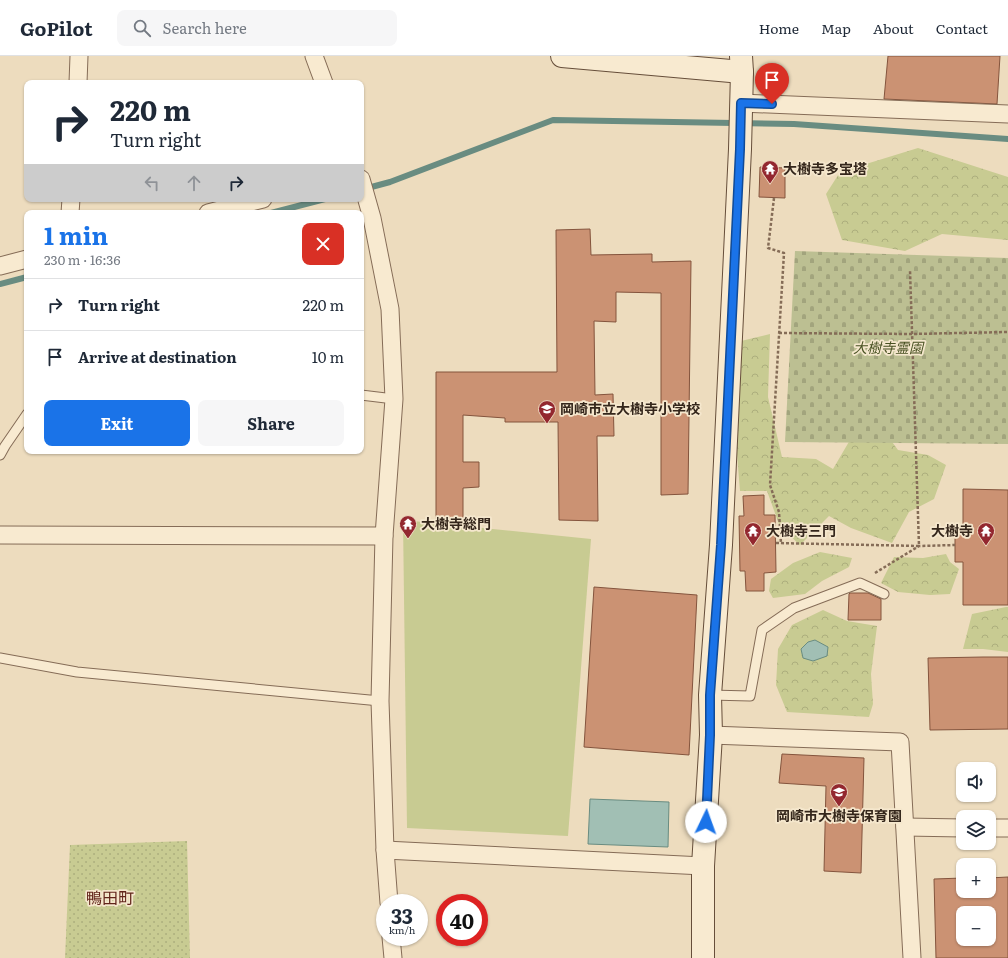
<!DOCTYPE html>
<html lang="en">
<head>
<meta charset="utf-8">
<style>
  body { margin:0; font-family:Literata,"Noto Sans JP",serif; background:#f6f6f7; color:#1f2937; height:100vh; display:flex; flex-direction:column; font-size:15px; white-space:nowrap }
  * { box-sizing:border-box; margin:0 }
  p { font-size:13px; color:#747a83 }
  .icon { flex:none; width:22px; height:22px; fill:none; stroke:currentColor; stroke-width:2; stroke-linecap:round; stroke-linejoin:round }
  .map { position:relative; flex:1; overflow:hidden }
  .details { position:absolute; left:24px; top:154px; width:340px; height:244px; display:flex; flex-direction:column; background:#fff; border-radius:8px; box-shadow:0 1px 3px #0004 }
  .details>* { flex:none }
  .top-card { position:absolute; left:24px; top:24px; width:340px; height:122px; border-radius:8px; box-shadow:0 1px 3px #0004; background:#fff; color:#1f2937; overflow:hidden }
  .fabs { position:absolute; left:956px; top:706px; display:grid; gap:8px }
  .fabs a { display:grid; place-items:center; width:40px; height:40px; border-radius:8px; background:#fff; box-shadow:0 1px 3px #0004; font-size:20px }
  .speed { position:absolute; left:376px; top:838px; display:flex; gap:8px; font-size:20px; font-weight:700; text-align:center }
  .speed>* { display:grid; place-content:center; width:52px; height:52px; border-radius:50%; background:#fff; box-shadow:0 1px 3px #0004; line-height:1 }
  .speed small { font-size:10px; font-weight:400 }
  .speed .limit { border:6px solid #d22; background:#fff; color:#111 }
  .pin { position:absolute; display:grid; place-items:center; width:34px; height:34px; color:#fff; margin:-41px -17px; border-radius:50% 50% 50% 0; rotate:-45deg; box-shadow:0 0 4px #0007 }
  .pin .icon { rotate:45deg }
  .me { position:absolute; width:44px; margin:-22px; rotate:3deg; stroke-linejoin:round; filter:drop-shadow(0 0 3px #0008) }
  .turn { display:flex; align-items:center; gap:14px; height:84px; padding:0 20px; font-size:18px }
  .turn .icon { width:52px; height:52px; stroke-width:2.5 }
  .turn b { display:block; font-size:28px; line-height:34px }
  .lanes { display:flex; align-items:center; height:38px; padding:0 20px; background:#0003; justify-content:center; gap:20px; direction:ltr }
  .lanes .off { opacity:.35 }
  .round { display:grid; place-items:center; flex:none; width:42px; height:42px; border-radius:8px; background:#f6f6f7 }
  .overview { display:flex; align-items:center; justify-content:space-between; height:68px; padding:0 20px }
  h1 { font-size:24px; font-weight:700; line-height:30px; color:#1a73e8 }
  .primary-button { display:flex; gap:8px; margin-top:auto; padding:8px 20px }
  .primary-button a { flex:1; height:46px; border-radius:8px; background:#1a73e8; color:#fff; font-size:16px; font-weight:700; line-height:46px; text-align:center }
  .primary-button a+a { background:#f6f6f7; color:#1f2937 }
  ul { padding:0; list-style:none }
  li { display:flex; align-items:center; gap:12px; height:52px; padding:0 20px; border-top:1px solid #e0e1e3 }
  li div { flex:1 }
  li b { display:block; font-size:15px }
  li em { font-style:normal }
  header { display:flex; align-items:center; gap:24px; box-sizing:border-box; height:56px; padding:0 20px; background:#fff; border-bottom:1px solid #e0e1e3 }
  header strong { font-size:19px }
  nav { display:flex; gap:22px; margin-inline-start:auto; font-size:14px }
  .search { width:280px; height:36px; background:#f6f6f7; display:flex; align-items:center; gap:10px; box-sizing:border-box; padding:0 14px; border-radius:8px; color:#747a83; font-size:15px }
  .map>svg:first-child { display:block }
  .green { fill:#c8cb92 }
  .forest { fill:url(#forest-crowns) }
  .cemetery { fill:url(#cemetery-stones) }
  .park { fill:url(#park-dots) }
  .water { fill:#a1bfb4; stroke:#698c81 }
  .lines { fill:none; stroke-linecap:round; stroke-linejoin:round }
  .stream { stroke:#698c81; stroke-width:6 }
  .building { fill:#cb9273; stroke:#84543d; fill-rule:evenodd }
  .lane-casing { stroke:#856c57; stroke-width:11 }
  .street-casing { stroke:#856c57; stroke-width:19 }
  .secondary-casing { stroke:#664e3a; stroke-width:24 }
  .path { stroke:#856c57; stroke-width:2.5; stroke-dasharray:3 2; stroke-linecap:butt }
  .lane { stroke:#f8ead0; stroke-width:9 }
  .street { stroke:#f8ead0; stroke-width:17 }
  .secondary { stroke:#f8ead0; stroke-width:22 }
  .route-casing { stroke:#114b97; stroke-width:10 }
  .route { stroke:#1a73e8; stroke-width:7 }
  .labels { text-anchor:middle; stroke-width:3.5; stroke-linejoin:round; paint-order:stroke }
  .poi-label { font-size:14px; font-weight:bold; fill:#34261b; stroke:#f5e7cd; text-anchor:start }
  .park-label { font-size:14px; font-style:italic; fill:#485122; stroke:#f5e7cd }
  .quarter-label { font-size:16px; fill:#61251b; stroke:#f5e7cd }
</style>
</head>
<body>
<header>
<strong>GoPilot</strong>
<div class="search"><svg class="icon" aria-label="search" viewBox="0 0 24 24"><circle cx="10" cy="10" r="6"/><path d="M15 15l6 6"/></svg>Search here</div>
<nav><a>Home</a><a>Map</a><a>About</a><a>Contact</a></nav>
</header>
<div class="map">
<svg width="1008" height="902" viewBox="0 0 1008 902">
  <defs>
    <pattern id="forest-crowns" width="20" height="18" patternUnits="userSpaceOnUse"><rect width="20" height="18" fill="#c8cb92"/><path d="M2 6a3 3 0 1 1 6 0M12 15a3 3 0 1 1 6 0" fill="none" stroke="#acae7d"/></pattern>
    <pattern id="cemetery-stones" width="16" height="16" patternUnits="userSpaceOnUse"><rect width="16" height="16" fill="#bcbf92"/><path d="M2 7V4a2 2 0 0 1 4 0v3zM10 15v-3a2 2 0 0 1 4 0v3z" fill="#a2a47d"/></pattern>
    <pattern id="park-dots" width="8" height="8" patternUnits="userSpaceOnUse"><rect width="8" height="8" fill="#c8cb92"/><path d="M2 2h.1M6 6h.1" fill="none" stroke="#acae7d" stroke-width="1.8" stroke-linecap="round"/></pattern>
  </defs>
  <rect width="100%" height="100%" fill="#eddcbe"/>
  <polygon class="green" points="403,464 591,483 568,780 407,772"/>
  <g class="forest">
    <polygon points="918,92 1008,121 1008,184 942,178 905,195 842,184 826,138 840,116"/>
    <polygon points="770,278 768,341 782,401 816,403 833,413 850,384 881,371 898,394 928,399 946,409 934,443 909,456 892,487 851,472 829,460 800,489 780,471 767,435 740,435 735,374 741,285"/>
    <polygon points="820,496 852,502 849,511 822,525 805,538 773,542 769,535 771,523 793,507"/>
    <polygon points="946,498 950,506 959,513 950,538 930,539 898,536 881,527 894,501 923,502"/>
    <polygon points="1006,551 1008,551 1008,596 983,593 963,593 972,558"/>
    <polygon points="823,554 847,565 877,570 871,618 873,648 869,661 787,656 776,629 778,593 792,569"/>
  </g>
  <polygon class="cemetery" points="795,195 1008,202 1008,388 785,386"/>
  <polygon class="park" points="187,785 190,902 65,902 70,789"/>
  <g class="water">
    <polygon points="815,584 828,591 827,600 813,605 803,602 801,593 808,586"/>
    <polygon points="590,743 669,746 668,791 588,788"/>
  </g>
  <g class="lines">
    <g class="stream">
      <polyline points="364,133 390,126 553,64 794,68 1008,83"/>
      <polyline points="271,157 325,143"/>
      <polyline points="0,228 27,221"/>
    </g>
  </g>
  <g class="building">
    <polygon points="888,0 1000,0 997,48 884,43"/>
    <polygon points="760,111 785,112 785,142 759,141"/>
    <polygon points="590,173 591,199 652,198 652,206 691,205 688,438 661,439 661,237 616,236 616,266 594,265 595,339 613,338 614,380 597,380 598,465 559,464 558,366 505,366 505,362 463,359 463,406 479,406 479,431 463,432 463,470 436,469 436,316 557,316 556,174"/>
    <polygon points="963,433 1008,434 1008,549 963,549 963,506 955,506 955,473 963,473"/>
    <polygon points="764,439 764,459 775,459 776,516 764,517 764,535 746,535 745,515 740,515 739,460 744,460 743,440"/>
    <polygon points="594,531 697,539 689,699 584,691"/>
    <polygon points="850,537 868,537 881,543 881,564 848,564 849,538"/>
    <polygon points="983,601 1008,601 1008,673 930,674 928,602"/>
    <polygon points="782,698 864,702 861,817 824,815 826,730 779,727"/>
    <path d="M 1008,821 L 1008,902 L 936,902 L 934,823 L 963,822 L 963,835 L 989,835 L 989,822 ZM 963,857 L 989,857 L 989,883 L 963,883 Z"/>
  </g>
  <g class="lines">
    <g class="lane-casing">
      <g id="lane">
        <polyline points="361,339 394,343"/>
        <polyline points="0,399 5,390 27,358"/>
        <polyline points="0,602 77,616 380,645"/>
        <polyline points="710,639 750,640 762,574 794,552 860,527 884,538"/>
      </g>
    </g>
    <g class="street-casing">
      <g id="street">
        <polyline points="314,0 324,27"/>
        <polyline points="78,27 79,0"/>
        <polyline points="741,47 1008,58"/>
        <polyline points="361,123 372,162 390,253 394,343 384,480 380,645 385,794 389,847"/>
        <polyline points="70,157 71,143"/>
        <polyline points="208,157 263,143"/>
        <polyline points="0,210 27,203"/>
        <polyline points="0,479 384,480"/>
        <polyline points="711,679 900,686 912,902"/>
        <polyline points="905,771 963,772"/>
        <polyline points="989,772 1008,772"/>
        <polyline points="385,794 703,810"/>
        <polyline points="391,881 393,902"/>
      </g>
    </g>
    <g class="secondary-casing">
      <g id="secondary">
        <polyline points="562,0 742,16"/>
        <polyline points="703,902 703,810 711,679 710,639 721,489 740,93 742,16 741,0"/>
      </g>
    </g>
    <g class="path">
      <polyline points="774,142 768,192 784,197 770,429 779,456 781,488"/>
      <polyline points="779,277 911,278 1008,276"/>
      <polyline points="776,487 919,490 910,214"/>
      <polyline points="875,517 919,490 955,489"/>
    </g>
    <use href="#lane" class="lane"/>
    <use href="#street" class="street"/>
    <use href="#secondary" class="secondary"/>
  </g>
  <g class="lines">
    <g class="route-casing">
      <polyline id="route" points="706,766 710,679 710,639 721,489 740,93 741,47 772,48"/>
    </g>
    <use href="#route" class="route"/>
  </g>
  <defs>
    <g id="temple-pin" transform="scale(0.9)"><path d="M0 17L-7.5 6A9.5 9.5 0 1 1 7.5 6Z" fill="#93272f" stroke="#f5e7cd"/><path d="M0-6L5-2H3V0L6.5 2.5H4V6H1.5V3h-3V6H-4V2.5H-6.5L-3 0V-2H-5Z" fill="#fff"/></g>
    <g id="school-pin" transform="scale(0.9)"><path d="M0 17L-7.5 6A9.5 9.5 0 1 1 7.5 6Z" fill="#93272f" stroke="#f5e7cd"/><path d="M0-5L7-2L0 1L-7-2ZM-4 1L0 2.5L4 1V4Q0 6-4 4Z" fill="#fff"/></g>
  </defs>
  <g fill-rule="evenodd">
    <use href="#temple-pin" x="770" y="113"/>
    <use href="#school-pin" x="547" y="353"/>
    <use href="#temple-pin" x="408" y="468"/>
    <use href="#temple-pin" x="753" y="475"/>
    <use href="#temple-pin" x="986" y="475"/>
    <use href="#school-pin" x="839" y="736"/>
  </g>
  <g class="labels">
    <g class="poi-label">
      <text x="783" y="118">大樹寺多宝塔</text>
      <text x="560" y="358">岡崎市立大樹寺小学校</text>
      <text x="421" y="473">大樹寺総門</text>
      <text x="766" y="480">大樹寺三門</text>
      <text x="973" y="480" text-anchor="end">大樹寺</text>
      <text x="839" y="765" text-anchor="middle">岡崎市大樹寺保育園</text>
    </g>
    <g class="park-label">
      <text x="888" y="297">大樹寺霊園</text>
    </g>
    <g class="quarter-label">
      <text x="110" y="848">鴨田町</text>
    </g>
  </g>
</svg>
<div class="fabs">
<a><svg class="icon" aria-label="sound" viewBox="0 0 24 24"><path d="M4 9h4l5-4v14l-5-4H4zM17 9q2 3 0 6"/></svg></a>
<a><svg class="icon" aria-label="layers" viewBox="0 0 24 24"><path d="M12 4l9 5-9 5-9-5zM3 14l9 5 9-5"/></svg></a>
<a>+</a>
<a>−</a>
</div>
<div class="speed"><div>33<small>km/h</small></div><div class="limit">40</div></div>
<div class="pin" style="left:772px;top:48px;background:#d93025"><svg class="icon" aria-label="arrive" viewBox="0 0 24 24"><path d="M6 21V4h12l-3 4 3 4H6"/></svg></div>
<svg class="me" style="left:706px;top:766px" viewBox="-20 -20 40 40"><circle r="19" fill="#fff"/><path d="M0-13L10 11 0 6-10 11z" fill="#1a73e8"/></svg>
<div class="top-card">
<div class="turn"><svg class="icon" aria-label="right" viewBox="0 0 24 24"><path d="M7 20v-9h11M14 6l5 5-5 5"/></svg><div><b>220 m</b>Turn right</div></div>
<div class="lanes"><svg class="icon off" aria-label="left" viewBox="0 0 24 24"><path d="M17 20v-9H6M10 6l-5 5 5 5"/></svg><svg class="icon off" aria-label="ahead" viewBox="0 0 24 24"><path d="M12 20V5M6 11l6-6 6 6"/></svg><svg class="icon" aria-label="right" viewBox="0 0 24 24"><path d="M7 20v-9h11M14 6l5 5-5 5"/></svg></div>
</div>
<section class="details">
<div class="overview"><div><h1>1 min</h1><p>230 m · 16:36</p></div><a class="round" style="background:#d93025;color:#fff"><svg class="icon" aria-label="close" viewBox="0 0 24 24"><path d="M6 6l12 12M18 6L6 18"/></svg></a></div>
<ul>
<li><svg class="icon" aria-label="right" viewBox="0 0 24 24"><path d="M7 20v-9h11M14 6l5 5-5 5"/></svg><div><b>Turn right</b></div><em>220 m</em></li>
<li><svg class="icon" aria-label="arrive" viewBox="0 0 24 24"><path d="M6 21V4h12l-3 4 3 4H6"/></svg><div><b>Arrive at destination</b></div><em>10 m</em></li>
</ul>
<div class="primary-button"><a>Exit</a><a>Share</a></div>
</section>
</div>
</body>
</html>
